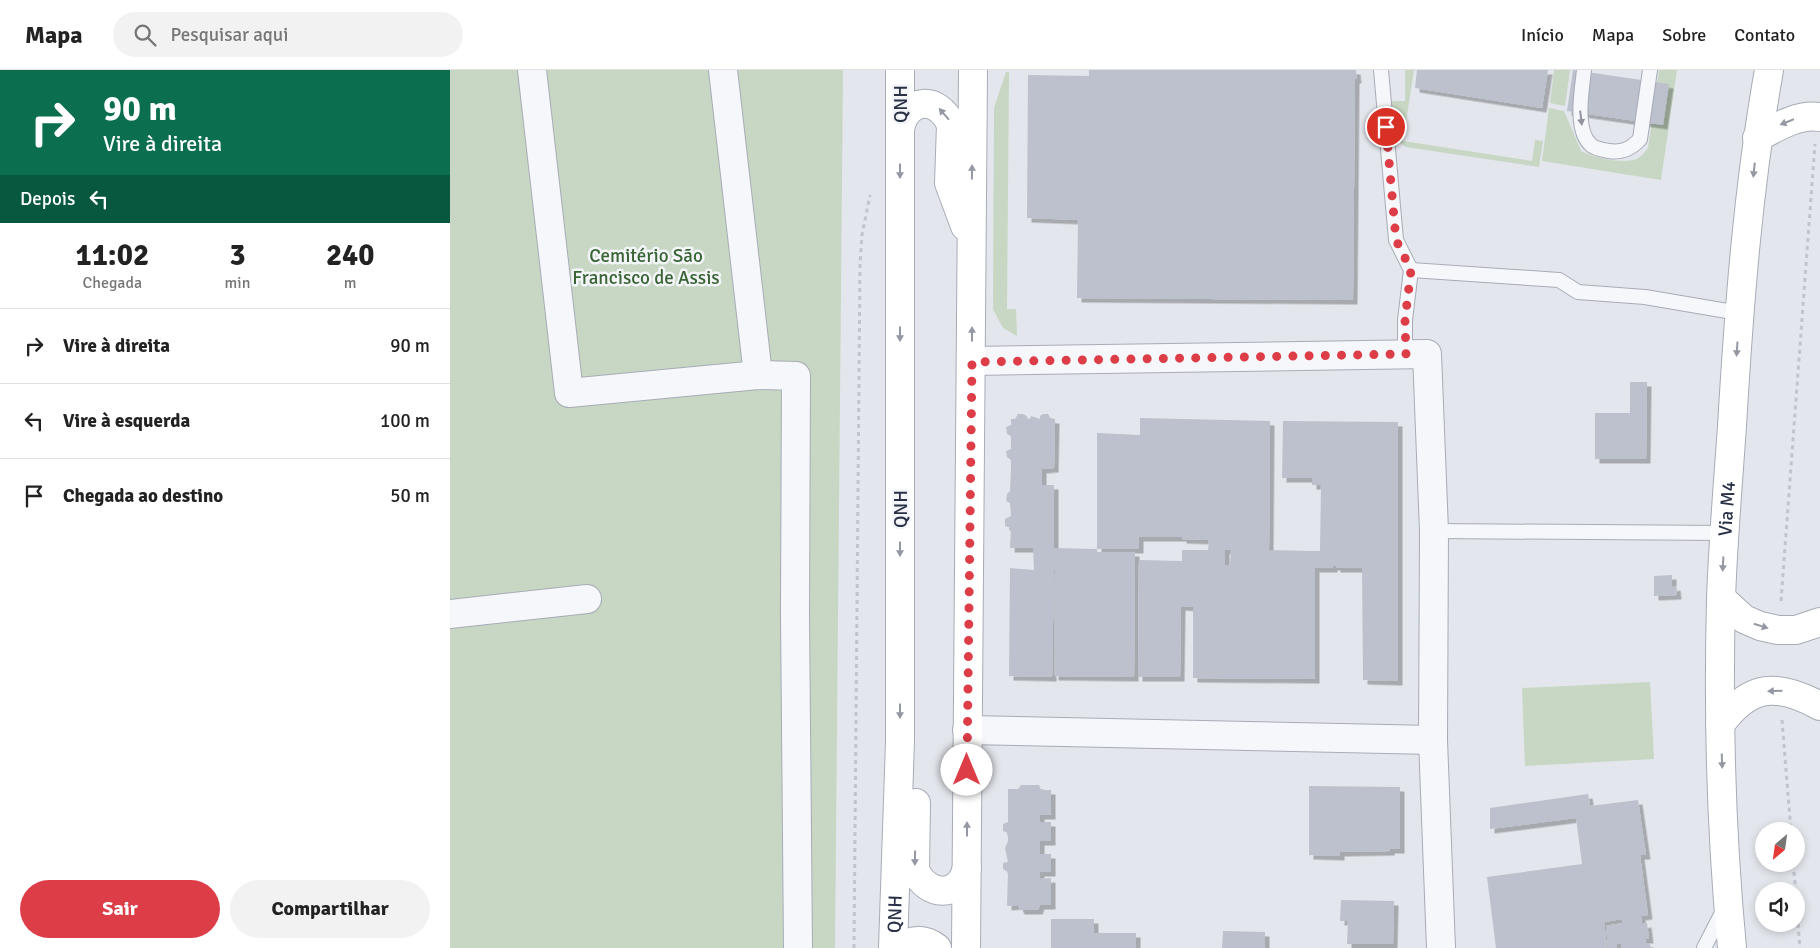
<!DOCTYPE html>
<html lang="pt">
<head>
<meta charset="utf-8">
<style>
  body { margin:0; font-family:Signika,sans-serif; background:#f2f2f2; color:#222; height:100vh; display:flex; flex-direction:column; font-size:19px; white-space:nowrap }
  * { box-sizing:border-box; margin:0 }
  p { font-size:16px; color:#767676 }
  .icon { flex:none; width:28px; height:28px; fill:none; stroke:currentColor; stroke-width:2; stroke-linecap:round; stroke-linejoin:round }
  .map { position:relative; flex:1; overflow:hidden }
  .side { display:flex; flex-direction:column; background:#fff; width:450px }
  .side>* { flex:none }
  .top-card { background:#0b6e4f; color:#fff; overflow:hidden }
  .needle { width:32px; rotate:209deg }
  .controls { position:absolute; left:1305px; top:752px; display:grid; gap:10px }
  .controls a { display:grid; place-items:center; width:50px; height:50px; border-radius:50%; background:#fff; box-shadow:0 2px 8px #0003; font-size:25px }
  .pin { position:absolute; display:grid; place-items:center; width:42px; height:42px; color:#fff; margin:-21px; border:2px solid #fff; border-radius:50%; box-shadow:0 1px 5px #0007 }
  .me { position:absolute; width:55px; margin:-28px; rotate:0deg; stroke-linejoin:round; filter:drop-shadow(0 0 4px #0008) }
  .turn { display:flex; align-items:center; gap:18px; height:105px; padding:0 20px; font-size:22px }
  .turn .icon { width:65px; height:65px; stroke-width:2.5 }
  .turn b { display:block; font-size:35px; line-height:42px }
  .then { display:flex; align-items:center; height:48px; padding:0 20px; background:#0003; gap:10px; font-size:19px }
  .eta { display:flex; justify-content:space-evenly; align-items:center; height:85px; text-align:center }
  .eta b { font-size:30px; font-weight:700; line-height:35px }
  .cta { display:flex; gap:10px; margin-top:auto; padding:10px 20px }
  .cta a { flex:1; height:58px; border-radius:30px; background:#dc3d47; color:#fff; font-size:20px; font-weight:700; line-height:58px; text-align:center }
  .cta a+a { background:#f2f2f2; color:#222 }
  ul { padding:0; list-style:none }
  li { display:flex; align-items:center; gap:15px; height:75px; padding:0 20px; border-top:1px solid #e0e0e0 }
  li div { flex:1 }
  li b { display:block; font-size:19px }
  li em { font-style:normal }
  header { display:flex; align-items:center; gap:30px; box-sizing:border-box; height:70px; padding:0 25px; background:#fff; border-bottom:1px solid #e0e0e0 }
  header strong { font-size:24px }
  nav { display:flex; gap:28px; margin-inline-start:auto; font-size:18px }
  .search { width:350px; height:45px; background:#f2f2f2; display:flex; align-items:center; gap:12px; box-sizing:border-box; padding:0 18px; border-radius:28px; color:#767676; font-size:19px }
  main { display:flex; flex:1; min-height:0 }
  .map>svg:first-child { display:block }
  .green { fill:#c7d7c3 }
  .building { fill:#bcc1cd; fill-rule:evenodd; filter:url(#shadow) }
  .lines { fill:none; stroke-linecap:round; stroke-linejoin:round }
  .lane-casing { stroke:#a7acb7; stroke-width:16 }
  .street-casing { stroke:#a7acb7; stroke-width:30 }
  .secondary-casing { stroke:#a7acb7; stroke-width:30 }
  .path { stroke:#c1c4cb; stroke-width:3; stroke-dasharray:4 4; stroke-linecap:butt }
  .lane { stroke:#f6f7fa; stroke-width:14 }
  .street { stroke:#f6f7fa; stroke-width:28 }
  .secondary { stroke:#fff; stroke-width:28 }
  .oneway { fill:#9498a3 }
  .oneway2 { fill:#9094a0 }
  .route { stroke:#dc3d47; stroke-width:9; stroke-dasharray:0 16.2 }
  .labels { text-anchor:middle; stroke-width:5; stroke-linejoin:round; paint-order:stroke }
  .street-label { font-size:19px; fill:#293147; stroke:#f3f5f9 }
  .park-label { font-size:19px; fill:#396434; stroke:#f3f5f9 }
</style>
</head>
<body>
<header>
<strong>Mapa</strong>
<div class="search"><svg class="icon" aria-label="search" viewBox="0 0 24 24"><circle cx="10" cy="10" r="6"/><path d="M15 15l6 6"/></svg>Pesquisar aqui</div>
<nav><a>Início</a><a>Mapa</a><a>Sobre</a><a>Contato</a></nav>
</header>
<main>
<section class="side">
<div class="top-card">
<div class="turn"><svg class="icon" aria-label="right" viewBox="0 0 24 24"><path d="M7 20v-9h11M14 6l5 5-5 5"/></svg><div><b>90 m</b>Vire à direita</div></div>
<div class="then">Depois<svg class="icon" aria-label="left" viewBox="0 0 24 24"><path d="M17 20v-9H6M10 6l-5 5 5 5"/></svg></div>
</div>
<div class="eta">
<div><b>11:02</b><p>Chegada</p></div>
<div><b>3</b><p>min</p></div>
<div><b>240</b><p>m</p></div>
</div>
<ul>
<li><svg class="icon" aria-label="right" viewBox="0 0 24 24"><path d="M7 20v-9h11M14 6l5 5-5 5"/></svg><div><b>Vire à direita</b></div><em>90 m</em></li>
<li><svg class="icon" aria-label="left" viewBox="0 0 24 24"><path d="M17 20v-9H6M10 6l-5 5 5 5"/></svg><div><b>Vire à esquerda</b></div><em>100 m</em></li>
<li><svg class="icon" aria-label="arrive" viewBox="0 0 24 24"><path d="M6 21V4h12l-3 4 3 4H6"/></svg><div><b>Chegada ao destino</b></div><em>50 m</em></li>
</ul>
<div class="cta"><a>Sair</a><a>Compartilhar</a></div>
</section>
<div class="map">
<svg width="1370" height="878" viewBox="0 0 1370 878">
  <defs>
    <filter id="shadow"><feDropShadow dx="4.5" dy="4.5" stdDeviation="0" flood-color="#0004"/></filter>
  </defs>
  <rect width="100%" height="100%" fill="#e3e6ec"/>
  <g class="green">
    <polygon points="0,0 393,0 385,878 0,878"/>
    <polygon points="955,0 964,0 953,71 1082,91 1085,70 1093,71 1089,97 956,77 942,67 936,31 955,31"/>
    <polygon points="1104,0 1120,0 1115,36 1100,33"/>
    <path d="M 1209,0 L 1227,0 L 1211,110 L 1092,91 L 1099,38 L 1114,41 L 1131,81 C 1144,88 1168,93 1183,90 C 1190,89 1194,83 1198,78 Z"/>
    <polygon points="556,2 559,2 557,239 566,239 567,266 553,258 543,239 544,38"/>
    <polygon points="1200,612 1204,689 1075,696 1072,618"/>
  </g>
  <g class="building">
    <polygon points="639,0 906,0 907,9 905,9 903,230 627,228 628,150 577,148 578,5 639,6"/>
    <polygon points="967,0 1098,0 1092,38 965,18"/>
    <polygon points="1123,0 1219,14 1213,55 1117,41"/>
    <polygon points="1180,312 1197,312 1196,389 1145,389 1145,343 1180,343"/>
    <polygon points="568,344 573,344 577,346 577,349 580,349 581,346 590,349 590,346 593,344 598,344 601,349 605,349 604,398 592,399 592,415 604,415 604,478 647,479 647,482 685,482 684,607 604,606 605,499 604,500 602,607 559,606 560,498 584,500 583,478 560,478 561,458 555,456 555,449 561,446 560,433 556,431 557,424 560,421 561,397 561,390 557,387 556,381 561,379 561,366 557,364 556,357 561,355 561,349 565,349"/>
    <path d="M 690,348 L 820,351 L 819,480 L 861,481 L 870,481 L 871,415 L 862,415 L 862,408 L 832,408 L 833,351 L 948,352 L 948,611 L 913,610 L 912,498 L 886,498 L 886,496 L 883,496 L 883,498 L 865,498 L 865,609 L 743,608 L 743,537 L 731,536 L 730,607 L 688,607 L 689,490 L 732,491 L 732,480 L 758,480 L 759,470 L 732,469 L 732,467 L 689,467 L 689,479 L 647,479 L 647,363 L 690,365 ZM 775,480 L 781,480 L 780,495 L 775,495 Z"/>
    <polygon points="1222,505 1222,517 1226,516 1227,525 1204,526 1204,506"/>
    <polygon points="571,715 589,715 591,720 601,720 601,745 590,745 590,752 601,752 601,771 590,771 590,784 601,784 601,802 590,802 590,809 601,808 601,835 590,835 588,840 570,840 568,835 557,836 558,802 553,799 553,793 558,792 555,778 558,771 558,763 553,761 553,754 558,752 558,719 568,719"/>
    <polygon points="859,716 950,717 950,779 940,779 940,781 890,782 890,786 859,785"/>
    <polygon points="1138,724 1140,736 1188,730 1196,785 1190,785 1198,845 1191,846 1192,854 1197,853 1199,869 1195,869 1196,873 1199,873 1200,878 1172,878 1171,873 1166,874 1167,878 1158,878 1156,856 1172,853 1172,849 1154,852 1157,878 1046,878 1037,807 1132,794 1126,748 1040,759 1040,738"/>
    <polygon points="891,830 944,831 943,874 897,874 898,851 890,851"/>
    <polygon points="601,849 644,849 644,863 686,863 686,878 601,878"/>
    <polygon points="773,861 815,862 815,878 772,878"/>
  </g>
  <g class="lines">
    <g class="lane-casing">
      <g id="lane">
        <polyline points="931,0 946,170 961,200 955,250 955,284"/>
        <path d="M 1134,0 C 1132,20 1124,60 1141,75 C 1145,79 1153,80 1159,81 C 1172,83 1181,79 1190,69 L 1200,0"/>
        <polyline points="961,200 1109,210 1128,222 1195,227 1289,243"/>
        <polyline points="984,461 1275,463"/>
        <polyline points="1254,878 1275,837"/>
      </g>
    </g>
    <g class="street-casing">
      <g id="street">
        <polyline points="82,0 119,323 308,305 346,306 345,544 348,878"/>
        <polyline points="273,0 308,305"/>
        <polyline points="522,291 977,284 984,461 983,670 991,878"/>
        <polyline points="0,544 137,529"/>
        <polyline points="517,660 983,670"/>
      </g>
    </g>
    <g class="secondary-casing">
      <g id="secondary">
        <path d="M 450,60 C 455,27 489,25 501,55 L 499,113 L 515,156"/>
        <path d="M 1307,68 C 1327,57 1347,44 1370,47"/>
        <polyline points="1271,528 1294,549 1310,556 1328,560 1346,560 1370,552"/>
        <path d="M 1270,655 C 1300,613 1328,613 1370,636"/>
        <path d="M 466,733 L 465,800 C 477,827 509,829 517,798"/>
        <path id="s1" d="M 443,878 L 450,671 L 450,0"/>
        <path d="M 449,878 C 461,869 474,868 487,878"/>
        <polyline points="516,878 523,0"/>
        <path id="s2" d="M 1282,878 C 1271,762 1268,645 1271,529 C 1273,471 1278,414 1282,356 C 1289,237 1298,118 1319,0"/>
      </g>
    </g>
    <g class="path">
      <polyline points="1331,531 1365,74"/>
      <polyline points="1332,650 1341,761"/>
      <polyline points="1343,794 1346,821"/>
      <polyline points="1346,830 1350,878"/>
      <polyline points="404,878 410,194 412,165 420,125"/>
    </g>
    <use href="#lane" class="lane"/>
    <use href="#street" class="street"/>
    <use href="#secondary" class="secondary"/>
  </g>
  <defs><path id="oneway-solid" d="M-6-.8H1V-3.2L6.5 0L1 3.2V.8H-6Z" transform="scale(1.25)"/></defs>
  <g class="oneway">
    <use href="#oneway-solid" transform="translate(494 44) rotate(-131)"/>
    <use href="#oneway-solid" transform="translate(1337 52) rotate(158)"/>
    <use href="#oneway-solid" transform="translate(1304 100) rotate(96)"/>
    <use href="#oneway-solid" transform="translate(450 101) rotate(90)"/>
    <use href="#oneway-solid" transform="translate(522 102) rotate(-89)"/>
    <use href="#oneway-solid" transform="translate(450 264) rotate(90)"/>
    <use href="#oneway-solid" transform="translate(522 264) rotate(-90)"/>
    <use href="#oneway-solid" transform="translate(1287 279) rotate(94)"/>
    <use href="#oneway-solid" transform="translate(450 479) rotate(90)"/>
    <use href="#oneway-solid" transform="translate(1273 494) rotate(93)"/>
    <use href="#oneway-solid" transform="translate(1311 556) rotate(18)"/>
    <use href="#oneway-solid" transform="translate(1325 621) rotate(178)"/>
    <use href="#oneway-solid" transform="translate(450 641) rotate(90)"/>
    <use href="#oneway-solid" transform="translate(1272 691) rotate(88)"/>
    <use href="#oneway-solid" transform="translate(517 759) rotate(-90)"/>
    <use href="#oneway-solid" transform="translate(465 788) rotate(91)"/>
  </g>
  <use class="oneway2" href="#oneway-solid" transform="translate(1131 48) rotate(83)"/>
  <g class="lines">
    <polyline class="route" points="517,700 522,292 956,284 955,250 961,200 946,170 936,57"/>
  </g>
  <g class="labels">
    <g class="street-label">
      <text transform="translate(450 34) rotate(-90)" y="7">QNH</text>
      <text dy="7" stroke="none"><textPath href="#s2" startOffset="440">Via M4</textPath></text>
      <text transform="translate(450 439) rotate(-90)" y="7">QNH</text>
      <text dy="7" stroke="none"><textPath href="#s1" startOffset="34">QNH</textPath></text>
    </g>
    <g class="park-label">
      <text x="196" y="192">Cemitério São<tspan x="196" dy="22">Francisco de Assis</tspan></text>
    </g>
  </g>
</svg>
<div class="controls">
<a><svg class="needle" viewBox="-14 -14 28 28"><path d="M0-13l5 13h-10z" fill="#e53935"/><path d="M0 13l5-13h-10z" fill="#767676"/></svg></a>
<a><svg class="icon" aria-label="sound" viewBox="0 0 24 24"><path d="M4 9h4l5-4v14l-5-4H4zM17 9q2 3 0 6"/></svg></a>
</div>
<div class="pin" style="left:936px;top:57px;background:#d93025"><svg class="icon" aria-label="arrive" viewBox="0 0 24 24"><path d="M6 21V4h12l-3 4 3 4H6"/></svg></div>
<svg class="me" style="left:517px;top:700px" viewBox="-20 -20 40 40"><circle r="19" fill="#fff"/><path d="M0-13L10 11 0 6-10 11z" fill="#dc3d47"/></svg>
</div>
</main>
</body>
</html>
